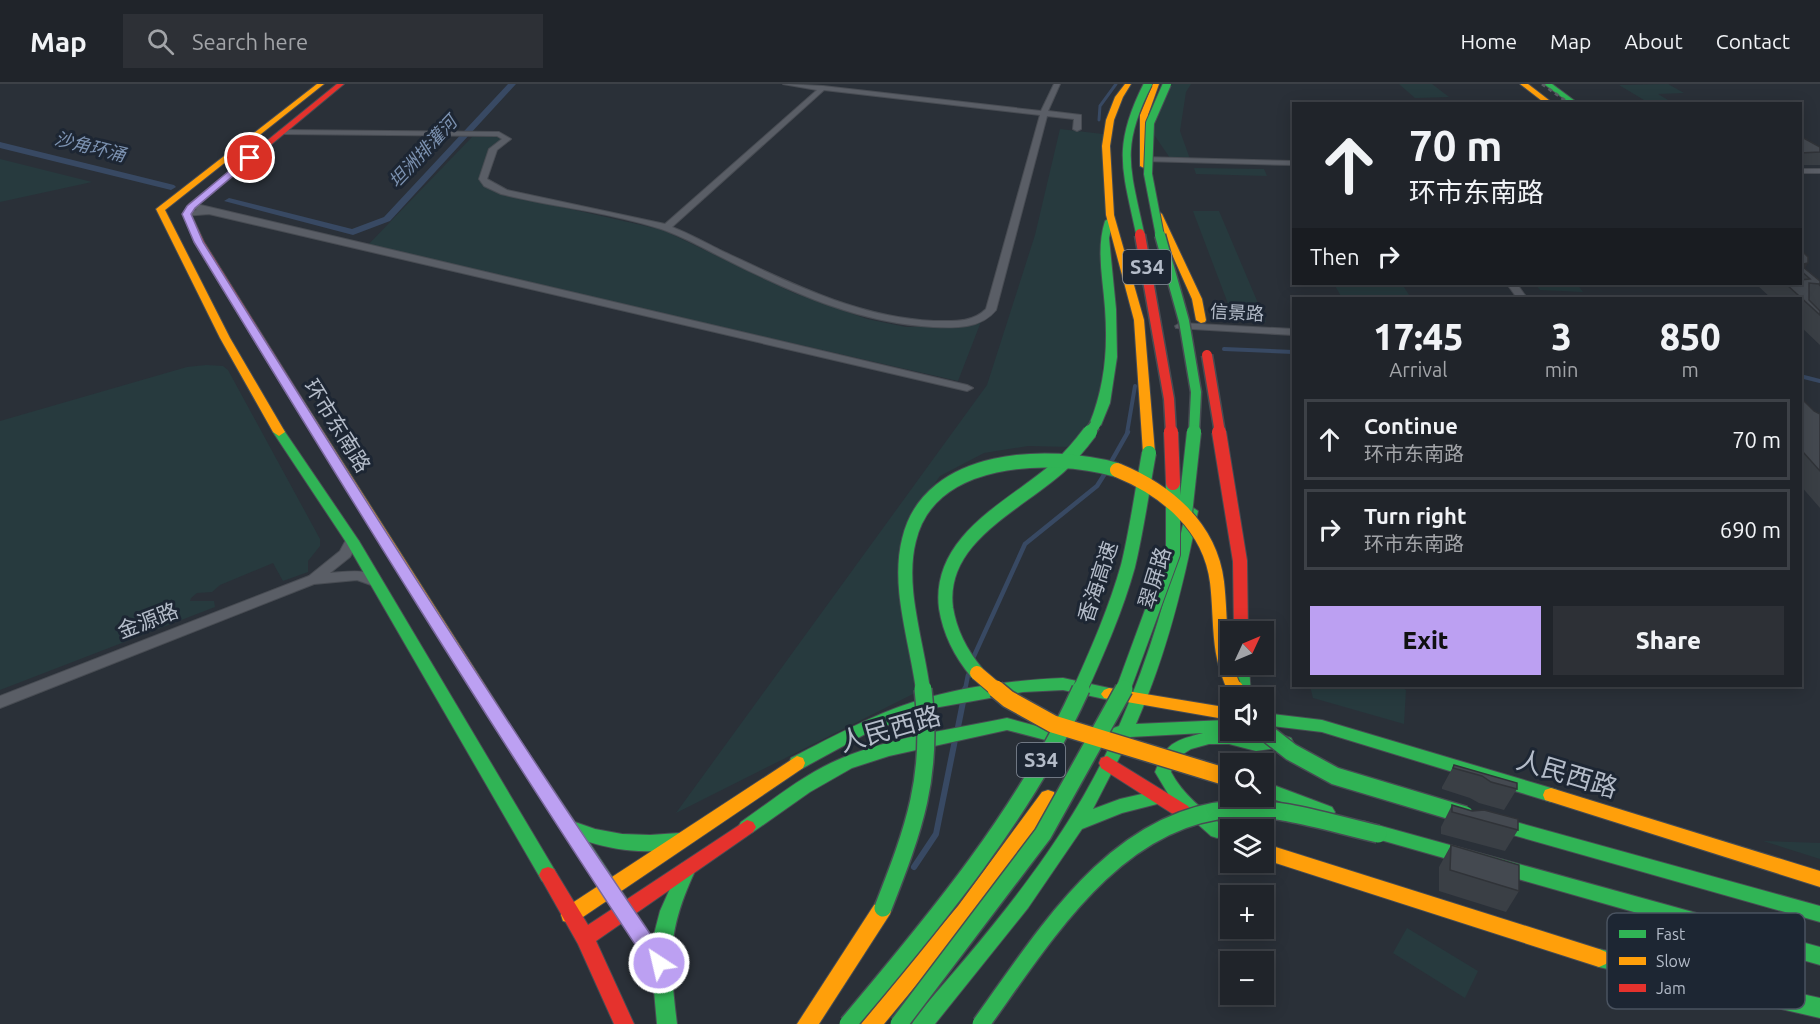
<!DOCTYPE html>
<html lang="en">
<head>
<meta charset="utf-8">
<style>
  body { margin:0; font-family:Ubuntu,"Noto Sans SC",sans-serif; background:#2d3036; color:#f1f3f6; height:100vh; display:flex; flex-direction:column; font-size:22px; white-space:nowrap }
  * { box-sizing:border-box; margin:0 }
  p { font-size:20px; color:#a2a4a8 }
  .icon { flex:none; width:33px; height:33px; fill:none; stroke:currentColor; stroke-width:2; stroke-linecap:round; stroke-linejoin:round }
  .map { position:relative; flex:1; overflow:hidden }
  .sheet { position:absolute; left:1292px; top:213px; width:510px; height:390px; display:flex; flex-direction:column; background:#20242a; border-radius:0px; box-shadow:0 3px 15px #0003,0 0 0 2px #3d4147 }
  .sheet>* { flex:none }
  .guide { position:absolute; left:1292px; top:18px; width:510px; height:183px; border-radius:0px; box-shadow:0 3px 15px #0003,0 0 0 2px #3d4147; background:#20242a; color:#f1f3f6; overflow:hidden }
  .needle { width:39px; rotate:46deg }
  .fabs { position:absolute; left:1220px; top:537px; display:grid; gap:12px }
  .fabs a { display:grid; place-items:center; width:54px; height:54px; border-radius:0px; background:#20242a; box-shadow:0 3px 15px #0003,0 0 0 2px #3d4147; font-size:30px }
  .pin { position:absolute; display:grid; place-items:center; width:51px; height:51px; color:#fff; margin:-26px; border:3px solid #fff; border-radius:50%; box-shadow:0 2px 6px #0007 }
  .me { position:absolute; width:66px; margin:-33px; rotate:325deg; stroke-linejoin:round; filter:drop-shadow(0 0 4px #0008) }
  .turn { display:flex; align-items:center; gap:21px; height:126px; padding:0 18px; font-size:27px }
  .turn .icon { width:78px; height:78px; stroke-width:2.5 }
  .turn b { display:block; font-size:42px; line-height:51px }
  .then { display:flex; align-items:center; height:57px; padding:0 18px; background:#0003; gap:12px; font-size:22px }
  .eta { display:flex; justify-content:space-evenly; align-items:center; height:102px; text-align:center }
  .eta b { font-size:36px; font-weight:800; line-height:42px }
  .button { display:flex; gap:12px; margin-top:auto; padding:12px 18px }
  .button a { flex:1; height:69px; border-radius:0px; background:#bca0f2; color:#111; font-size:24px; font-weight:800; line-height:69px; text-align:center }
  .button a+a { background:#2d3036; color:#f1f3f6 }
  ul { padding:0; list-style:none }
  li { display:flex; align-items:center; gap:18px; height:81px; margin:0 12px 9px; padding:0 6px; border:3px solid #3d4147; border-radius:0px }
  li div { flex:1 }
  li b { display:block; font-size:22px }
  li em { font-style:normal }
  header { display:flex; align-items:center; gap:36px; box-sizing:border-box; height:84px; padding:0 30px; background:#20242a; border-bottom:2px solid #3d4147 }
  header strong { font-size:28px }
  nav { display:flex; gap:33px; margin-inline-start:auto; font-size:21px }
  .search { width:420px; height:54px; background:#2d3036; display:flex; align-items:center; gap:15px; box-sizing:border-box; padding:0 21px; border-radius:0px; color:#a2a4a8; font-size:22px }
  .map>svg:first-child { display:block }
  .green { fill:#273a3e }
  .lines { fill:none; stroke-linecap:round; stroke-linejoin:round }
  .stream-far3 { stroke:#384963; stroke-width:3 }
  .stream-far2 { stroke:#384963; stroke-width:4 }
  .stream-far1 { stroke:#384963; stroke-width:4.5 }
  .stream { stroke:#384963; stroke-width:6 }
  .canal { fill:#384963; fill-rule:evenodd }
  .street-casing { stroke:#484c53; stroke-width:2 }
  .fast-casing { stroke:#484c53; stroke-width:2 }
  .slow-casing { stroke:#484c53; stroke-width:2 }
  .jam-casing { stroke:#484c53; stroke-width:2 }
  .street { fill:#5a5e66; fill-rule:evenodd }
  .fast { fill:#30b455; fill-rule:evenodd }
  .slow { fill:#ff9f0a; fill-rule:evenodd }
  .jam { fill:#e5322d; fill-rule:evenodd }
  .rail { stroke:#595d64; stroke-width:3; stroke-dasharray:4 4; stroke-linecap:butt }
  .fast-bridge-far3-casing { stroke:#474c53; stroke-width:10; stroke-linecap:butt }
  .fast-bridge-far2-casing { stroke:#474c53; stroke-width:13; stroke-linecap:butt }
  .fast-bridge-far1-casing { stroke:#474c53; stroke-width:16; stroke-linecap:butt }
  .fast-bridge-casing { stroke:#474c53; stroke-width:20; stroke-linecap:butt }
  .slow-bridge-far1-casing { stroke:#474c53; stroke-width:16; stroke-linecap:butt }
  .slow-bridge-casing { stroke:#474c53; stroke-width:20; stroke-linecap:butt }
  .jam-bridge-far2-casing { stroke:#474c53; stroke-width:10; stroke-linecap:butt }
  .jam-bridge-far1-casing { stroke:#474c53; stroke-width:13; stroke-linecap:butt }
  .jam-bridge-casing { stroke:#474c53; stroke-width:16; stroke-linecap:butt }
  .fast-bridge-far3 { stroke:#30b455; stroke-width:8 }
  .fast-bridge-far2 { stroke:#30b455; stroke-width:10 }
  .fast-bridge-far1 { stroke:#30b455; stroke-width:14 }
  .fast-bridge { stroke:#30b455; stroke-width:17 }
  .slow-bridge-far1 { stroke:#ff9f0a; stroke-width:14 }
  .slow-bridge { stroke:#ff9f0a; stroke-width:17 }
  .jam-bridge-far2 { stroke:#e5322d; stroke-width:8 }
  .jam-bridge-far1 { stroke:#e5322d; stroke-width:10 }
  .jam-bridge { stroke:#e5322d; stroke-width:14 }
  .wall { fill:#3a3f45 }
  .shaded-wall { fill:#303338 }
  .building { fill:#444950; stroke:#303338; stroke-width:1.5 }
  .route { fill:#bca0f2; stroke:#7a689d; stroke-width:1.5 }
  .labels { text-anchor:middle; stroke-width:6; stroke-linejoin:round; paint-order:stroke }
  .far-water-label { font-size:18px; font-style:italic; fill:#7c92b1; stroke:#1d2633 }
  .far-street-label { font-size:18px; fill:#b4bcc9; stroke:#1d2633 }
  .shield { fill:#1d2633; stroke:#878f9c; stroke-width:1.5 }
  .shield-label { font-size:20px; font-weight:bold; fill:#b4bcc9 }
  .street-label { font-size:21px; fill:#b4bcc9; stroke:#1d2633 }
  .near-street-label { font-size:26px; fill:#b4bcc9; stroke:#1d2633 }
  .key { fill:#1d2633; stroke:#4a5360; stroke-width:1.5 }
  .key-label { font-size:16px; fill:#b4bcc9 }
</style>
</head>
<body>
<header>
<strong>Map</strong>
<div class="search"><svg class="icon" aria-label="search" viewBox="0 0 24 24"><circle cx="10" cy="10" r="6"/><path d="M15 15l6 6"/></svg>Search here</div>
<nav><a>Home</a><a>Map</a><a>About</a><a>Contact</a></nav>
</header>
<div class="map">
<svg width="1820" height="940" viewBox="0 0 1820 940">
  <rect width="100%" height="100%" fill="#2a3038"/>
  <g class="green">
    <polygon points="1166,0 1191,0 1186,8 1180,47 1190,75 1170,74 1148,42"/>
    <polygon points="1399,0 1432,0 1449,13 1415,14"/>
    <polygon points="1668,0 1684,9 1658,10 1673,19 1649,19 1619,1"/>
    <polygon points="1060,45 1103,50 1108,221 1098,334 1069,363 1028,362 984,369 940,392 907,439 915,609 676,729 987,301 1035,151"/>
    <polygon points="496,52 503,55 489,65 479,95 500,109 663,146 794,209 867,235 906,243 972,241 982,235 958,297 367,162 472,53"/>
    <polygon points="0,75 92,98 0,118"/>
    <polygon points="1194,84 1264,85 1267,92 1196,90"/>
    <polygon points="1193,127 1219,127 1266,238 1235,238"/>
    <polygon points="1334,200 1402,200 1411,214 1342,214"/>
    <polygon points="1535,200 1577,200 1583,208 1540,206"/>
    <polygon points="206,281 223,282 228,286 320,455 320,462 308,477 308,488 283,497 273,479 220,501 212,508 197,509 191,514 190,517 214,517 215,523 0,606 0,337 187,283"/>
    <polygon points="1310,602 1399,602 1406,606 1404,640 1313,614"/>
    <polygon points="1763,757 1820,759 1820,775"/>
    <polygon points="1407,844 1478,887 1465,914 1393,869"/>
  </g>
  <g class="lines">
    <polyline class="stream-far3" points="1099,36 1100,22 1116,0"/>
    <g class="stream-far2">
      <polyline points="1224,265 1293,268"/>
      <polyline points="1800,292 1820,297"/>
      <polyline points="1127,349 1135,302"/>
    </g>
    <g class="stream-far1">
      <polyline points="1111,378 1128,348"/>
      <polyline points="974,572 1025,460 1097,402 1104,391"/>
      <polyline points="965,606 968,591"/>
    </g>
    <g class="stream">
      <polyline points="964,609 965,605"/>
      <polyline points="957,648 963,618"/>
      <polyline points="914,783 936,750 955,656"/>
    </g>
    <g class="canal">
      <polygon points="508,0 516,0 390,137 353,151 224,117 229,114 352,145 384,133"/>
      <polygon points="0,58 174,101 176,103 171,106 0,64"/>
    </g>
    <g class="street-casing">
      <g id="street">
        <path d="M 783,0 L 823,2 L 1041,27 L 1054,0 L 1060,0 L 1048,27 L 1081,31 L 1081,45 L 1077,47 L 1073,45 L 1074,35 L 1047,32 L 996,226 C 981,245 955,244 933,243 C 860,239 795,210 731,178 C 708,167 685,153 661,145 C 609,128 554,123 501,110 L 484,102 L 479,95 L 489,65 L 502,55 L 497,52 L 282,50 L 278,48 L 282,46 L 499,48 L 511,55 L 497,66 L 487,95 L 507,106 L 665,140 L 817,6 ZM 824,6 L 1040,31 L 986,225 C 972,239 953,237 934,237 C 857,233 791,199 722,167 C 706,159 690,150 672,143 Z"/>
        <polygon points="1141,73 1293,77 1293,81 1144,77 1141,77"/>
        <rect x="1800" y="85" width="20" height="4"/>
        <polygon points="192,119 967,301 973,304 967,307 209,130 184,132 184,128 197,126 188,122"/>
        <polygon points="1507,200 1517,200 1527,214 1517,214"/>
        <polygon points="1180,239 1293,245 1293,251 1176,244 1175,242"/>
        <path d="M 352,453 L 359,457 L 350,473 L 330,489 C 346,488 369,483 381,497 L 379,500 L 374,502 L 357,496 L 314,500 L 0,624 L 0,612 L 309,492 L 340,467 L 347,454 Z"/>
      </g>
    </g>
    <g class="fast-casing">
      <g id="fast">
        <polygon points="1544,0 1552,0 1579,20 1571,20"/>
        <path d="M 1109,134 L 1113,137 L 1109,154 L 1116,225 L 1117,273 L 1110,319 L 1101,341 L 1095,345 L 1089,341 C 1105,302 1108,265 1105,224 C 1103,195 1096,165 1105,137 Z"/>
        <polygon points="279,344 283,345 359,457 554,785 557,791 554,797 548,799 542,797 346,458 273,348"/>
        <path d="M 1192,423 L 1198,427 C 1184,500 1166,572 1136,640 L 1226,636 L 1230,637 L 1231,646 L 1227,648 L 1256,655 L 1285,652 L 1291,654 L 1293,658 L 1291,662 L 1256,667 L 1229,660 L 1209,660 L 1191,665 L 1177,674 L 1171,688 C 1183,711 1204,726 1223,742 L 1226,747 L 1223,752 L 1217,754 L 1211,752 L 1173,718 L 1155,688 C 1166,659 1173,657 1203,649 L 1130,653 L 1093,725 L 1120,715 L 1159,706 L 1165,708 L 1167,713 L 1165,718 L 1122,729 L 1082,745 L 1028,824 L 935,940 L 912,940 L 915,933 C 989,848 1065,760 1112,657 L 1097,662 L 1091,660 L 1089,656 L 1091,652 L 1119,642 C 1150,573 1170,501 1186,427 Z"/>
        <polygon points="1234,580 1249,580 1251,614 1235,614"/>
        <path d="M 1063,594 L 1109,604 L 1114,606 L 1117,610 L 1114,614 L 1109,616 L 1063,606 L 1023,608 L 934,624 L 869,648 L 803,684 L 797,686 L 791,684 L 789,679 L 791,674 C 836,651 881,626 930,613 C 973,601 1019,596 1063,594 Z"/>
        <polygon points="1263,629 1322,636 1551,704 1557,706 1559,711 1557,716 1551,718 1322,648 1263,641"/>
        <path d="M 1007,634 L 1059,648 L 1061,652 L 1059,656 L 1053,658 L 1007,646 L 889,672 L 852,684 L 810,708 L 753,748 L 747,750 L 741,748 L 738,743 L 741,738 C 773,716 805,689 842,674 C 892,653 954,645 1007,634 Z"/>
        <path d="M 514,654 L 520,656 L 575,738 L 595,745 L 622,750 L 650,751 L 679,749 L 685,751 L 688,756 L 685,761 C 656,772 618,767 589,758 L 653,854 L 660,827 L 681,780 L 687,777 L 693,780 L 696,785 C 667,847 669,873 677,940 L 657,940 L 652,885 L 508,664 L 506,660 L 508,656 Z"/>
        <polygon points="1263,697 1332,723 1335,728 1332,733 1326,735 1263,711"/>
        <polygon points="1487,730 1820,822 1820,838 1481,742 1478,737 1481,732"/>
        <polygon points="1363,737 1820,863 1820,881 1363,751 1357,749 1354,744 1357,739"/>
        <polygon points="1599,865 1820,914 1820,934 1599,883 1592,880 1589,874 1592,868"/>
      </g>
    </g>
    <g class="slow-casing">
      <g id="slow">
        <polygon points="317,0 324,0 165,126 230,254 285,348 279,352 273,348 220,254 156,125"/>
        <polygon points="1125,0 1131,0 1123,13 1114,36 1110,62 1114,131 1144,236 1155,369 1149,373 1143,369 1134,236 1106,131 1102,62 1106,36 1115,13"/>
        <polygon points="1153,0 1159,0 1148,31 1148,82 1144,84 1140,82 1140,31"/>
        <polygon points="1520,0 1528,0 1554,20 1546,20"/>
        <polygon points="1158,127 1162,130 1202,215 1206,236 1205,238 1201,239 1196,236 1192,215 1154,130"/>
        <polygon points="295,310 301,313 520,656 522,660 520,664 514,666 508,664 289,313"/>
        <polygon points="1109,604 1230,624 1230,636 1104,614 1101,610 1104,606"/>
        <polygon points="797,672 803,674 805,679 803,684 577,837 570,839 563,837 561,831 563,825"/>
        <polygon points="1551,704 1820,787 1820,803 1545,716 1543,711 1545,706"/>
        <polygon points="1048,706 1054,708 1056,713 1054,718 972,834 884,940 861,940 864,933 958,822 1042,708"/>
        <polygon points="1263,759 1599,865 1606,868 1609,874 1606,880 1599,883 1263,775"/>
        <polygon points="883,816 890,818 892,824 890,830 819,940 797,940 876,818"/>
      </g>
    </g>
    <g class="jam-casing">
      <g id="jam">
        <polygon points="337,0 344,0 221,102 195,124 191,130 204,158 301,313 295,316 289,313 194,158 183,130 189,120"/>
        <polygon points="1107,672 1188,722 1191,727 1188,732 1182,734 1176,732 1101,684 1099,679 1101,674"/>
        <polygon points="747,736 753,738 756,743 753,748 596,857 634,940 614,940 578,860 539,791 542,785 548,783 554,785 588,841"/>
      </g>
    </g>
    <use href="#street" class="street"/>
    <use href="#fast" class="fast"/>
    <use href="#slow" class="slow"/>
    <use href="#jam" class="jam"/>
    <polyline class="rail" points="1542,0 1570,20"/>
    <g class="fast-bridge-far3-casing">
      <g id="fast-bridge-far3">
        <path d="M 1140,149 C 1126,84 1116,62 1148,0"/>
        <polyline points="1160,152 1148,90 1150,39 1167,0"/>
      </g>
    </g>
    <g class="fast-bridge-far2-casing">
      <g id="fast-bridge-far2">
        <polyline points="1160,151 1184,237 1196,308 1194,349"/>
        <polyline points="1089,349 1095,341"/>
      </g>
    </g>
    <g class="fast-bridge-far1-casing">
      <g id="fast-bridge-far1">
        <polyline points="1185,430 1194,348"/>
        <path d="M 977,589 C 961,570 950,549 946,524 C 937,454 1017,421 1060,382 C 1071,372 1081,360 1090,348"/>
        <path d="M 923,606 C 917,559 897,503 909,456 C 929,370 1049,367 1117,386"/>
        <path d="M 1080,606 C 1098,566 1116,525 1128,482 C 1137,445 1142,407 1149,369"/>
        <polyline points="1123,606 1173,470 1173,399"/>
      </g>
    </g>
    <g class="fast-bridge-casing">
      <g id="fast-bridge">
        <polyline points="1263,646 1291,668 1335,692 1465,731"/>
        <path d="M 883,824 C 914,745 934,691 923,605"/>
        <path d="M 848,940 C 935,837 1025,729 1081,605"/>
        <polyline points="899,940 1043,750 1124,605"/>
        <path d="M 981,940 C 1044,853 1115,733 1234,725 C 1282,722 1332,740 1378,750"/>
      </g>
    </g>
    <g class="slow-bridge-far1-casing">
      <g id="slow-bridge-far1">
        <path d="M 1117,386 C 1166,406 1210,442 1217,498 C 1222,540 1216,565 1235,606"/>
        <polyline points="977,589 997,606"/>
      </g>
    </g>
    <g class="slow-bridge-casing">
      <g id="slow-bridge">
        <polyline points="996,605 1008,615 1053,640 1230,694"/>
        <polyline points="1235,605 1239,614"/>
      </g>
    </g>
    <g class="jam-bridge-far2-casing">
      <polyline id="jam-bridge-far2" points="1140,149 1141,152"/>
    </g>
    <g class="jam-bridge-far1-casing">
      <g id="jam-bridge-far1">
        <polyline points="1140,151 1169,315 1171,349"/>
        <polyline points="1207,271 1220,349"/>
      </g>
    </g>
    <g class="jam-bridge-casing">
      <g id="jam-bridge">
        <polyline points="1171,348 1173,399"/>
        <polyline points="1219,348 1240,477 1241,548"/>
      </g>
    </g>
    <use href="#fast-bridge-far3" class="fast-bridge-far3"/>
    <use href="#fast-bridge-far2" class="fast-bridge-far2"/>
    <use href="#fast-bridge-far1" class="fast-bridge-far1"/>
    <use href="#fast-bridge" class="fast-bridge"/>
    <use href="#slow-bridge-far1" class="slow-bridge-far1"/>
    <use href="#slow-bridge" class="slow-bridge"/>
    <use href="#jam-bridge-far2" class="jam-bridge-far2"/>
    <use href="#jam-bridge-far1" class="jam-bridge-far1"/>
    <use href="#jam-bridge" class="jam-bridge"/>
  </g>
  <g class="wall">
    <polygon points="1800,52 1820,63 1820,81 1800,81"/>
    <polygon points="1800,165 1805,185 1820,197 1820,261 1800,242 1800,214 1771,214 1758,202 1759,200 1800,200"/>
    <polygon points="1800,313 1814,327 1820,330 1820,424 1800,401"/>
    <polygon points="1454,681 1517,705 1504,726 1479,719 1470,714 1442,705 1442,703"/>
    <polygon points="1452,721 1518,746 1505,767 1441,750 1441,743"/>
    <polygon points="1451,761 1519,807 1506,828 1439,807 1439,783"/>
  </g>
  <polygon class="shaded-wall" points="1808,179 1803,188 1803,180"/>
  <g class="building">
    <polygon points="1800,52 1820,63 1820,68 1800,69"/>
    <polygon points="1800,165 1808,173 1808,179 1803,180 1803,183 1820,197 1820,202 1819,200 1809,199 1809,216 1820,227 1820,231 1786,200 1800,200 1800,196 1810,195 1800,186"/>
    <polygon points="1800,313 1814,327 1820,330 1820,387 1803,368 1800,368"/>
    <polygon points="1454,681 1517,699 1517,705 1491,698 1482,692 1453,684"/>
    <polygon points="1452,721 1472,727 1484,726 1518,735 1518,746 1452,728"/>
    <polygon points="1451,761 1519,781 1519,807 1450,786"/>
  </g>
  <path class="route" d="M 247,72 L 254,74 L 195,124 L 191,130 L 203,158 C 354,399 505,639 666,873 L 669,879 L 666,886 L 659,888 L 652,886 C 493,647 343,403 194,158 L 182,130 L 187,122 Z"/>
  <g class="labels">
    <g class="far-water-label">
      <text transform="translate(90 63) rotate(14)" y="6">沙角环涌</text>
      <text transform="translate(423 68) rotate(-47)" y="6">坦洲排灌河</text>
    </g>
    <g class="far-street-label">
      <text transform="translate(1237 229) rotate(3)" y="6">信景路</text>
    </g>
    <g class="shield">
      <rect x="1123" y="166" width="48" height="34" rx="4.5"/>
      <rect x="1017" y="659" width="48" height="34" rx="4.5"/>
    </g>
    <g class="shield-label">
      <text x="1147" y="190">S34</text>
      <text x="1041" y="683">S34</text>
    </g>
    <g class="street-label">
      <text transform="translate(337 342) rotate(58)" y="7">环市东南路</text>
      <text transform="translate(1155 494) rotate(-73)" y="7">翠屏路</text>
      <text transform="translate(1098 498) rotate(-72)" y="7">香海高速</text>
      <text transform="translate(148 537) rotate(-21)" y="7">金源路</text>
    </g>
    <g class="near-street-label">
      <text transform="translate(890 645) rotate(-16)" y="9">人民西路</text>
      <text transform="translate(1567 690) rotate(17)" y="9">人民西路</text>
    </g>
  </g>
  <rect x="1607" y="829" width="198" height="96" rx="9" class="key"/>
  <rect x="1619" y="846" width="27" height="8" fill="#30b455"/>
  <rect x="1619" y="873" width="27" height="8" fill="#ff9f0a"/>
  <rect x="1619" y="900" width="27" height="8" fill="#e5322d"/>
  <g class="key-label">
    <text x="1656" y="856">Fast</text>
    <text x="1656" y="883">Slow</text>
    <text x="1656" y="910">Jam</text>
  </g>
</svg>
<div class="fabs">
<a><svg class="needle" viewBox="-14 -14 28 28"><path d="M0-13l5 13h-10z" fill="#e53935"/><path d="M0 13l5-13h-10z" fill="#a2a4a8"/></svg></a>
<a><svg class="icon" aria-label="sound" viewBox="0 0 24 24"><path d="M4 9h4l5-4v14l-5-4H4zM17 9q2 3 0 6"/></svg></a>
<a><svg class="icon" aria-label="search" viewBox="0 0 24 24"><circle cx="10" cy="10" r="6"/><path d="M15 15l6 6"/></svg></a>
<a><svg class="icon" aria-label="layers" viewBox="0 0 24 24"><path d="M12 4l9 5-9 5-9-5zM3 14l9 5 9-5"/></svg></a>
<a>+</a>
<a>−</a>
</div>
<div class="pin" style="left:250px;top:74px;background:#d93025"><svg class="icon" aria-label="arrive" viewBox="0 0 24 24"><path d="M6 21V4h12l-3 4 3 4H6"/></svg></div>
<svg class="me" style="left:659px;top:879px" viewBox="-20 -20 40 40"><circle r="17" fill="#bca0f2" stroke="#fff" stroke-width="3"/><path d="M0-11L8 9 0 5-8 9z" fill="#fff"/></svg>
<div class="guide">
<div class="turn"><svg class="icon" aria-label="ahead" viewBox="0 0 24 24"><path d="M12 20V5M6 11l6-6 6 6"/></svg><div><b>70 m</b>环市东南路</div></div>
<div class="then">Then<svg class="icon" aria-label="right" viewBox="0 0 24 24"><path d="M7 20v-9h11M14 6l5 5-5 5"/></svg></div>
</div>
<section class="sheet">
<div class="eta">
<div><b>17:45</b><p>Arrival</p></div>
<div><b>3</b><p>min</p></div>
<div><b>850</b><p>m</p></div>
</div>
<ul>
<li><svg class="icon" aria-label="ahead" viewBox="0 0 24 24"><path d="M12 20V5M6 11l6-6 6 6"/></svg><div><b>Continue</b><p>环市东南路</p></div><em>70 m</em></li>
<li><svg class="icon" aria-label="right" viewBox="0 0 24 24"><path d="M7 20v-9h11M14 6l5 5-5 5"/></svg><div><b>Turn right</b><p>环市东南路</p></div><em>690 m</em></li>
</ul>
<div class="button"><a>Exit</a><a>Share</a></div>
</section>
</div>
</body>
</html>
